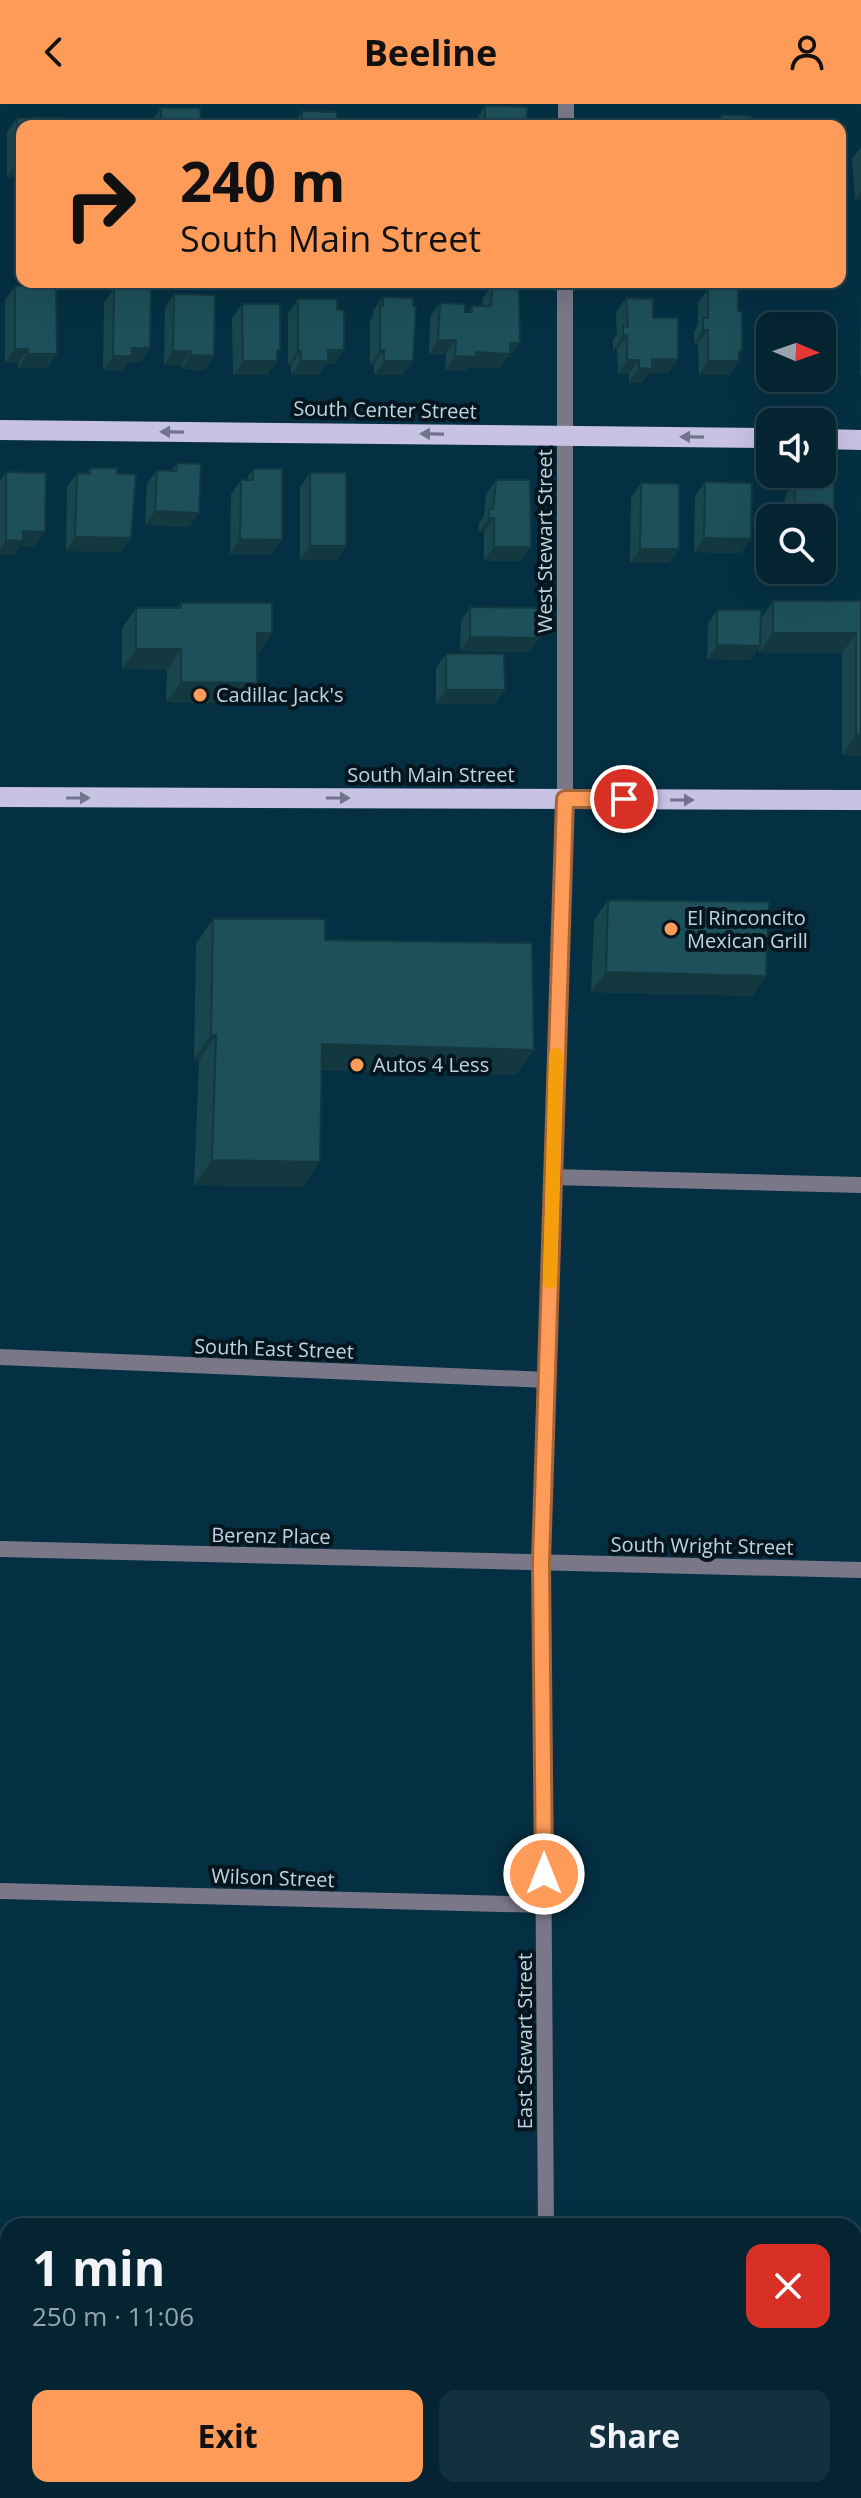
<!DOCTYPE html>
<html lang="en">
<head>
<meta charset="utf-8">
<style>
  body { margin:0; font-family:"Open Sans",sans-serif; background:#12303e; color:#f1f3f6; height:100vh; display:flex; flex-direction:column; font-size:30px; white-space:nowrap }
  * { box-sizing:border-box; margin:0 }
  p { font-size:26px; color:#97a4ac }
  .icon { flex:none; width:44px; height:44px; fill:none; stroke:currentColor; stroke-width:2; stroke-linecap:round; stroke-linejoin:round }
  .map { position:relative; flex:1; overflow:hidden }
  .panel { position:absolute; left:0px; top:2114px; width:862px; height:280px; display:flex; flex-direction:column; background:#042432; border-radius:24px 24px 0 0; box-shadow:0 8px 32px #0002,0 0 0 2px #25414d }
  .panel>* { flex:none }
  .banner { position:absolute; left:16px; top:16px; width:830px; height:168px; border-radius:16px; box-shadow:0 8px 32px #0002,0 0 0 2px #25414d; background:#fe9b59; color:#111; overflow:hidden }
  .needle { width:52px; rotate:92deg }
  .controls { position:absolute; left:756px; top:208px; display:grid; gap:16px }
  .controls a { display:grid; place-items:center; width:80px; height:80px; border-radius:16px; background:#042432; box-shadow:0 8px 32px #0002,0 0 0 2px #25414d; font-size:40px }
  .pin { position:absolute; display:grid; place-items:center; width:68px; height:68px; color:#fff; margin:-34px; border:4px solid #fff; border-radius:50%; box-shadow:0 2px 8px #0007 }
  .me { position:absolute; width:88px; margin:-44px; rotate:0deg; stroke-linejoin:round; filter:drop-shadow(0 0 6px #0008) }
  .turn { display:flex; align-items:center; gap:28px; height:168px; padding:0 32px; font-size:36px }
  .turn .icon { width:104px; height:104px; stroke-width:2.5 }
  .turn b { display:block; font-size:56px; line-height:68px }
  .round { display:grid; place-items:center; flex:none; width:84px; height:84px; border-radius:16px; background:#12303e }
  .headline { display:flex; align-items:center; justify-content:space-between; height:136px; padding:0 32px }
  h1 { font-size:48px; font-weight:700; line-height:60px }
  .action { display:flex; gap:16px; margin-top:auto; padding:16px 32px }
  .action a { flex:1; height:92px; border-radius:16px; background:#fe9b59; color:#111; font-size:32px; font-weight:700; line-height:92px; text-align:center }
  .action a+a { background:#12303e; color:#f1f3f6 }
  header { display:flex; justify-content:space-between; align-items:center; height:104px; padding:0 32px; background:#fe9b59; color:#111; font-size:36px; font-weight:700 }
  .map>svg:first-child { display:block }
  .lines { fill:none; stroke-linecap:round; stroke-linejoin:round }
  .street { stroke:#7a7788; stroke-width:16 }
  .primary { stroke:#c8c3e5; stroke-width:20 }
  .wall { fill:#19454d }
  .shaded-wall { fill:#14383f }
  .building { fill:#1d505a; stroke:#14383f; stroke-width:2 }
  .oneway { fill:#71758c }
  .route-casing { stroke:#a5653a; stroke-width:20 }
  .route { stroke:#fe9b59; stroke-width:14 }
  .slow { stroke:#f59e0b; stroke-width:14 }
  .poi-dot { fill:#fe9b59; stroke:#06161f; stroke-width:3 }
  .labels { text-anchor:middle; stroke-width:8; stroke-linejoin:round; paint-order:stroke }
  .street-label { font-size:20px; fill:#c0d5e1; stroke:#06161f }
  .poi-label { font-size:20px; fill:#c0d5e1; stroke:#06161f; text-anchor:start }
</style>
</head>
<body>
<header><svg class="icon" aria-label="back" viewBox="0 0 24 24"><path d="M15 5l-7 7 7 7"/></svg>Beeline<svg class="icon" aria-label="person" viewBox="0 0 24 24"><circle cx="12" cy="8" r="4"/><path d="M4 21q1-7 8-7t8 7"/></svg></header>
<div class="map">
<svg width="861" height="2394" viewBox="0 0 861 2394">
  <rect width="100%" height="100%" fill="#053043"/>
  <g class="lines">
    <g class="street">
      <polyline points="566,22 566,0"/>
      <polyline points="552,1073 861,1081"/>
      <polyline points="0,1253 547,1276"/>
      <polyline points="0,1445 861,1466"/>
      <polyline points="0,1787 544,1801"/>
      <polyline points="546,2122 541,1458 565,695 565,178"/>
      <polyline points="548,2386 548,2394"/>
    </g>
    <g class="primary">
      <polyline points="0,326 770,334"/>
      <polyline points="822,335 861,336"/>
      <polyline points="0,693 861,696"/>
    </g>
  </g>
  <g class="wall">
    <polygon points="485,2 527,22 476,22 476,16"/>
    <polygon points="161,4 210,22 151,22 151,18"/>
    <polygon points="302,7 337,22 292,22"/>
    <polygon points="722,11 751,19 754,22 714,22"/>
    <polygon points="17,14 22,22 22,74 7,74 7,28"/>
    <polygon points="861,33 861,96 855,96 852,55 861,43"/>
    <polygon points="711,178 729,178 729,185 738,207 742,248 739,253 739,257 729,271 699,271 698,240 694,240 694,228 698,221 698,199 708,185"/>
    <polygon points="493,179 510,253 507,253 500,264 469,263 466,267 445,266 446,250 429,250 430,213 440,199 465,208 468,208 472,202 482,202 483,194"/>
    <polygon points="15,182 57,250 47,264 18,264 18,259 5,259 5,196"/>
    <polygon points="114,185 150,244 141,258 128,258 122,266 103,266 104,199"/>
    <polygon points="861,189 861,271 860,271"/>
    <polygon points="174,190 214,252 204,266 181,265 181,261 164,261 165,204"/>
    <polygon points="383,193 403,271 374,271 374,260 370,261 370,216 373,212 373,207"/>
    <polygon points="626,194 653,214 668,269 649,269 642,279 629,279 629,270 618,270 617,246 613,246 613,236 617,230 616,209"/>
    <polygon points="298,195 337,206 344,246 334,260 326,260 318,271 291,271 291,261 288,261 288,209"/>
    <polygon points="242,200 280,246 277,250 277,257 267,271 233,271 232,214"/>
    <polygon points="177,359 189,423 145,421 147,380 157,366 171,367"/>
    <polygon points="90,364 117,370 131,434 121,448 66,447 67,383 77,369 86,370"/>
    <polygon points="253,365 272,450 230,450 231,390 241,376 246,376"/>
    <polygon points="6,368 45,428 35,442 20,442 14,451 0,451 0,377"/>
    <polygon points="310,369 346,442 336,456 300,456 300,383"/>
    <polygon points="496,376 531,443 521,457 484,457 484,428 479,428 479,419 484,412 486,390"/>
    <polygon points="705,378 741,449 694,448 695,392"/>
    <polygon points="795,378 834,378 834,437 824,451 822,451 822,414 785,414 785,392"/>
    <polygon points="641,379 679,445 669,459 630,459 631,394"/>
    <polygon points="773,497 861,497 861,652 842,651 842,549 759,549 759,544 750,556 707,555 708,520 717,506 761,515"/>
    <polygon points="181,499 272,529 257,550 257,579 243,599 166,598 167,566 122,565 122,524 136,504 177,504"/>
    <polygon points="470,503 530,548 460,547 461,517"/>
    <polygon points="446,550 495,600 436,600 436,564"/>
    <polygon points="608,796 766,872 752,892 591,888 594,816"/>
    <polygon points="213,815 325,836 534,946 516,971 321,966 320,1058 302,1083 194,1081 199,957 194,956 196,840"/>
  </g>
  <g class="shaded-wall">
    <polygon points="17,59 22,60 22,74 7,74"/>
    <polygon points="861,87 861,96 855,96"/>
    <polygon points="703,226 708,226 698,240 694,240"/>
    <polygon points="627,231 617,246 613,246 623,232"/>
    <polygon points="438,236 456,236 446,250 429,250"/>
    <polygon points="510,239 520,239 510,253 507,253 500,264 469,263 466,267 445,266 455,252 476,248"/>
    <polygon points="132,244 150,244 141,258 128,258 122,266 103,266 113,252"/>
    <polygon points="15,245 28,245 18,259 5,259"/>
    <polygon points="277,246 280,246 272,257 277,257 267,271 233,271 243,257"/>
    <polygon points="328,246 344,246 334,260 326,260 318,271 291,271 301,257"/>
    <polygon points="384,246 374,260 370,261 380,247"/>
    <polygon points="173,247 191,247 181,261 164,261"/>
    <polygon points="298,247 301,247 291,261 288,261"/>
    <polygon points="739,248 742,248 736,257 739,257 729,271 699,271 708,257"/>
    <polygon points="27,250 57,250 47,264 18,264"/>
    <polygon points="190,251 214,252 204,266 181,265"/>
    <polygon points="652,255 678,255 668,269 649,269 642,279 629,279 639,264"/>
    <polygon points="627,256 639,256 629,270 618,270"/>
    <polygon points="384,257 413,257 403,271 374,271"/>
    <polygon points="155,407 199,409 189,423 145,421"/>
    <polygon points="489,414 494,414 484,428 479,428"/>
    <polygon points="23,427 45,428 35,442 20,442 14,451 0,451 0,445 6,436"/>
    <polygon points="75,433 131,434 121,448 66,447"/>
    <polygon points="704,434 751,435 741,449 694,448"/>
    <polygon points="240,435 282,436 272,450 230,450"/>
    <polygon points="822,437 834,437 824,451 822,451"/>
    <polygon points="310,442 346,442 336,456 300,456"/>
    <polygon points="494,443 531,443 521,457 484,457"/>
    <polygon points="640,445 679,445 669,459 630,459"/>
    <polygon points="788,466 798,466 796,468 786,469"/>
    <polygon points="257,529 272,529 258,550 243,549"/>
    <polygon points="773,529 856,529 842,549 759,549"/>
    <polygon points="470,533 540,534 530,548 460,547"/>
    <polygon points="717,541 760,542 750,556 707,555"/>
    <polygon points="136,545 181,545 167,566 122,565"/>
    <polygon points="181,578 257,579 243,599 166,598"/>
    <polygon points="446,586 505,586 495,600 436,600"/>
    <polygon points="856,631 861,631 861,652 842,651"/>
    <polygon points="606,868 766,872 752,892 591,888"/>
    <polygon points="211,931 216,931 199,957 194,956"/>
    <polygon points="322,940 534,946 516,971 304,965"/>
    <polygon points="212,1056 320,1058 302,1083 194,1081"/>
    <polygon points="8,2360 8,2385 0,2386 0,2361"/>
  </g>
  <g class="building">
    <polygon points="485,2 527,3 527,22 485,22"/>
    <polygon points="161,4 200,4 201,16 210,16 210,22 161,22"/>
    <polygon points="302,7 337,8 337,22 301,22"/>
    <polygon points="722,11 751,12 751,19 754,20 754,22 721,22"/>
    <polygon points="17,14 64,14 64,22 22,22 22,60 17,59"/>
    <polygon points="380,17 423,19 423,22 380,22"/>
    <polygon points="139,18 139,22 89,22 89,19"/>
    <rect x="627" y="20" width="40" height="2"/>
    <polygon points="787,20 834,22 787,22"/>
    <polygon points="718,178 729,178 729,185 738,185 738,207 742,207 742,248 739,248 739,257 708,257 708,226 703,226 703,214 708,214 708,185 718,185"/>
    <polygon points="493,179 519,180 520,239 510,239 510,250 476,248 476,253 455,252 456,236 438,236 440,199 465,200 465,208 472,208 472,202 491,202"/>
    <polygon points="15,182 56,182 57,250 27,250 28,245 15,245"/>
    <polygon points="114,185 151,185 150,244 132,244 132,252 113,252"/>
    <polygon points="174,190 215,191 214,252 190,251 191,247 173,247"/>
    <polygon points="383,193 413,194 413,202 416,203 413,257 384,257 384,246 380,247 380,202 383,202"/>
    <polygon points="626,194 653,195 653,214 678,214 678,255 652,255 652,265 639,264 639,256 627,256 627,231 623,232 623,222 628,223"/>
    <polygon points="298,195 337,195 337,206 344,206 344,246 328,246 328,257 301,257 301,247 298,247"/>
    <polygon points="242,200 280,200 280,246 277,246 277,257 243,257"/>
    <polygon points="177,359 201,360 199,409 155,407 157,366 176,367"/>
    <polygon points="90,364 117,364 117,370 136,370 131,434 75,433 77,369 90,370"/>
    <polygon points="253,365 282,365 282,436 240,435 241,376 253,376"/>
    <polygon points="6,368 46,369 45,428 23,427 23,437 6,436"/>
    <rect x="310" y="369" width="36" height="73"/>
    <polygon points="496,376 530,376 531,443 494,443 494,414 489,414 489,405 493,405"/>
    <polygon points="705,378 752,379 751,435 704,434"/>
    <polygon points="795,378 834,378 834,437 822,437 822,414 795,414"/>
    <polygon points="641,379 679,380 679,445 640,445"/>
    <polygon points="773,497 861,497 861,631 856,631 856,529 773,529"/>
    <polygon points="181,499 272,499 272,529 257,529 257,579 181,578 181,545 136,545 136,504 181,504"/>
    <polygon points="470,503 541,504 540,534 470,533"/>
    <polygon points="717,506 761,506 760,542 717,541"/>
    <polygon points="446,550 504,550 505,586 446,586"/>
    <polygon points="608,796 769,798 766,872 606,868"/>
    <polygon points="213,815 325,815 325,836 532,839 534,946 322,940 320,1058 212,1056 216,931 211,931"/>
    <polygon points="0,2277 8,2277 8,2360 0,2361"/>
  </g>
  <defs><path id="oneway-solid" d="M-6-.8H1V-3.2L6.5 0L1 3.2V.8H-6Z" transform="scale(2)"/></defs>
  <g class="oneway">
    <use href="#oneway-solid" transform="translate(172 328) rotate(-179)"/>
    <use href="#oneway-solid" transform="translate(432 330) rotate(-179)"/>
    <use href="#oneway-solid" transform="translate(692 333) rotate(-179)"/>
    <use href="#oneway-solid" transform="translate(78 694)"/>
    <use href="#oneway-solid" transform="translate(338 694)"/>
    <use href="#oneway-solid" transform="translate(682 696)"/>
  </g>
  <g class="lines">
    <g class="route-casing">
      <polyline id="route" points="544,1770 541,1458 565,695 624,695"/>
    </g>
    <use href="#route" class="route"/>
    <polyline class="slow" points="550,1178 556,951"/>
  </g>
  <g class="poi-dot">
    <circle cx="200" cy="591" r="8"/>
    <circle cx="671" cy="825" r="8"/>
    <circle cx="357" cy="961" r="8"/>
  </g>
  <g class="labels">
    <g class="street-label">
      <text transform="translate(385 306) rotate(1)" y="7">South Center Street</text>
      <text transform="translate(545 437) rotate(-90)" y="7">West Stewart Street</text>
      <text x="431" y="678">South Main Street</text>
      <text transform="translate(274 1245) rotate(2)" y="7">South East Street</text>
      <text transform="translate(271 1432) rotate(1)" y="7">Berenz Place</text>
      <text transform="translate(702 1442) rotate(1)" y="7">South Wright Street</text>
      <text transform="translate(273 1774) rotate(2)" y="7">Wilson Street</text>
      <text transform="translate(525 1937) rotate(-90)" y="7">East Stewart Street</text>
    </g>
    <g class="poi-label">
      <text x="216" y="598">Cadillac Jack's</text>
      <text x="687" y="821">El Rinconcito<tspan x="687" dy="23">Mexican Grill</tspan></text>
      <text x="373" y="968">Autos 4 Less</text>
    </g>
  </g>
</svg>
<div class="controls">
<a><svg class="needle" viewBox="-14 -14 28 28"><path d="M0-13l5 13h-10z" fill="#e53935"/><path d="M0 13l5-13h-10z" fill="#97a4ac"/></svg></a>
<a><svg class="icon" aria-label="sound" viewBox="0 0 24 24"><path d="M4 9h4l5-4v14l-5-4H4zM17 9q2 3 0 6"/></svg></a>
<a><svg class="icon" aria-label="search" viewBox="0 0 24 24"><circle cx="10" cy="10" r="6"/><path d="M15 15l6 6"/></svg></a>
</div>
<div class="pin" style="left:624px;top:695px;background:#d93025"><svg class="icon" aria-label="arrive" viewBox="0 0 24 24"><path d="M6 21V4h12l-3 4 3 4H6"/></svg></div>
<svg class="me" style="left:544px;top:1770px" viewBox="-20 -20 40 40"><circle r="17" fill="#fe9b59" stroke="#fff" stroke-width="3"/><path d="M0-11L8 9 0 5-8 9z" fill="#fff"/></svg>
<div class="banner">
<div class="turn"><svg class="icon" aria-label="right" viewBox="0 0 24 24"><path d="M7 20v-9h11M14 6l5 5-5 5"/></svg><div><b>240 m</b>South Main Street</div></div>
</div>
<section class="panel">
<div class="headline"><div><h1>1 min</h1><p>250 m · 11:06</p></div><a class="round" style="background:#d93025;color:#fff"><svg class="icon" aria-label="close" viewBox="0 0 24 24"><path d="M6 6l12 12M18 6L6 18"/></svg></a></div>
<div class="action"><a>Exit</a><a>Share</a></div>
</section>
</div>
</body>
</html>
